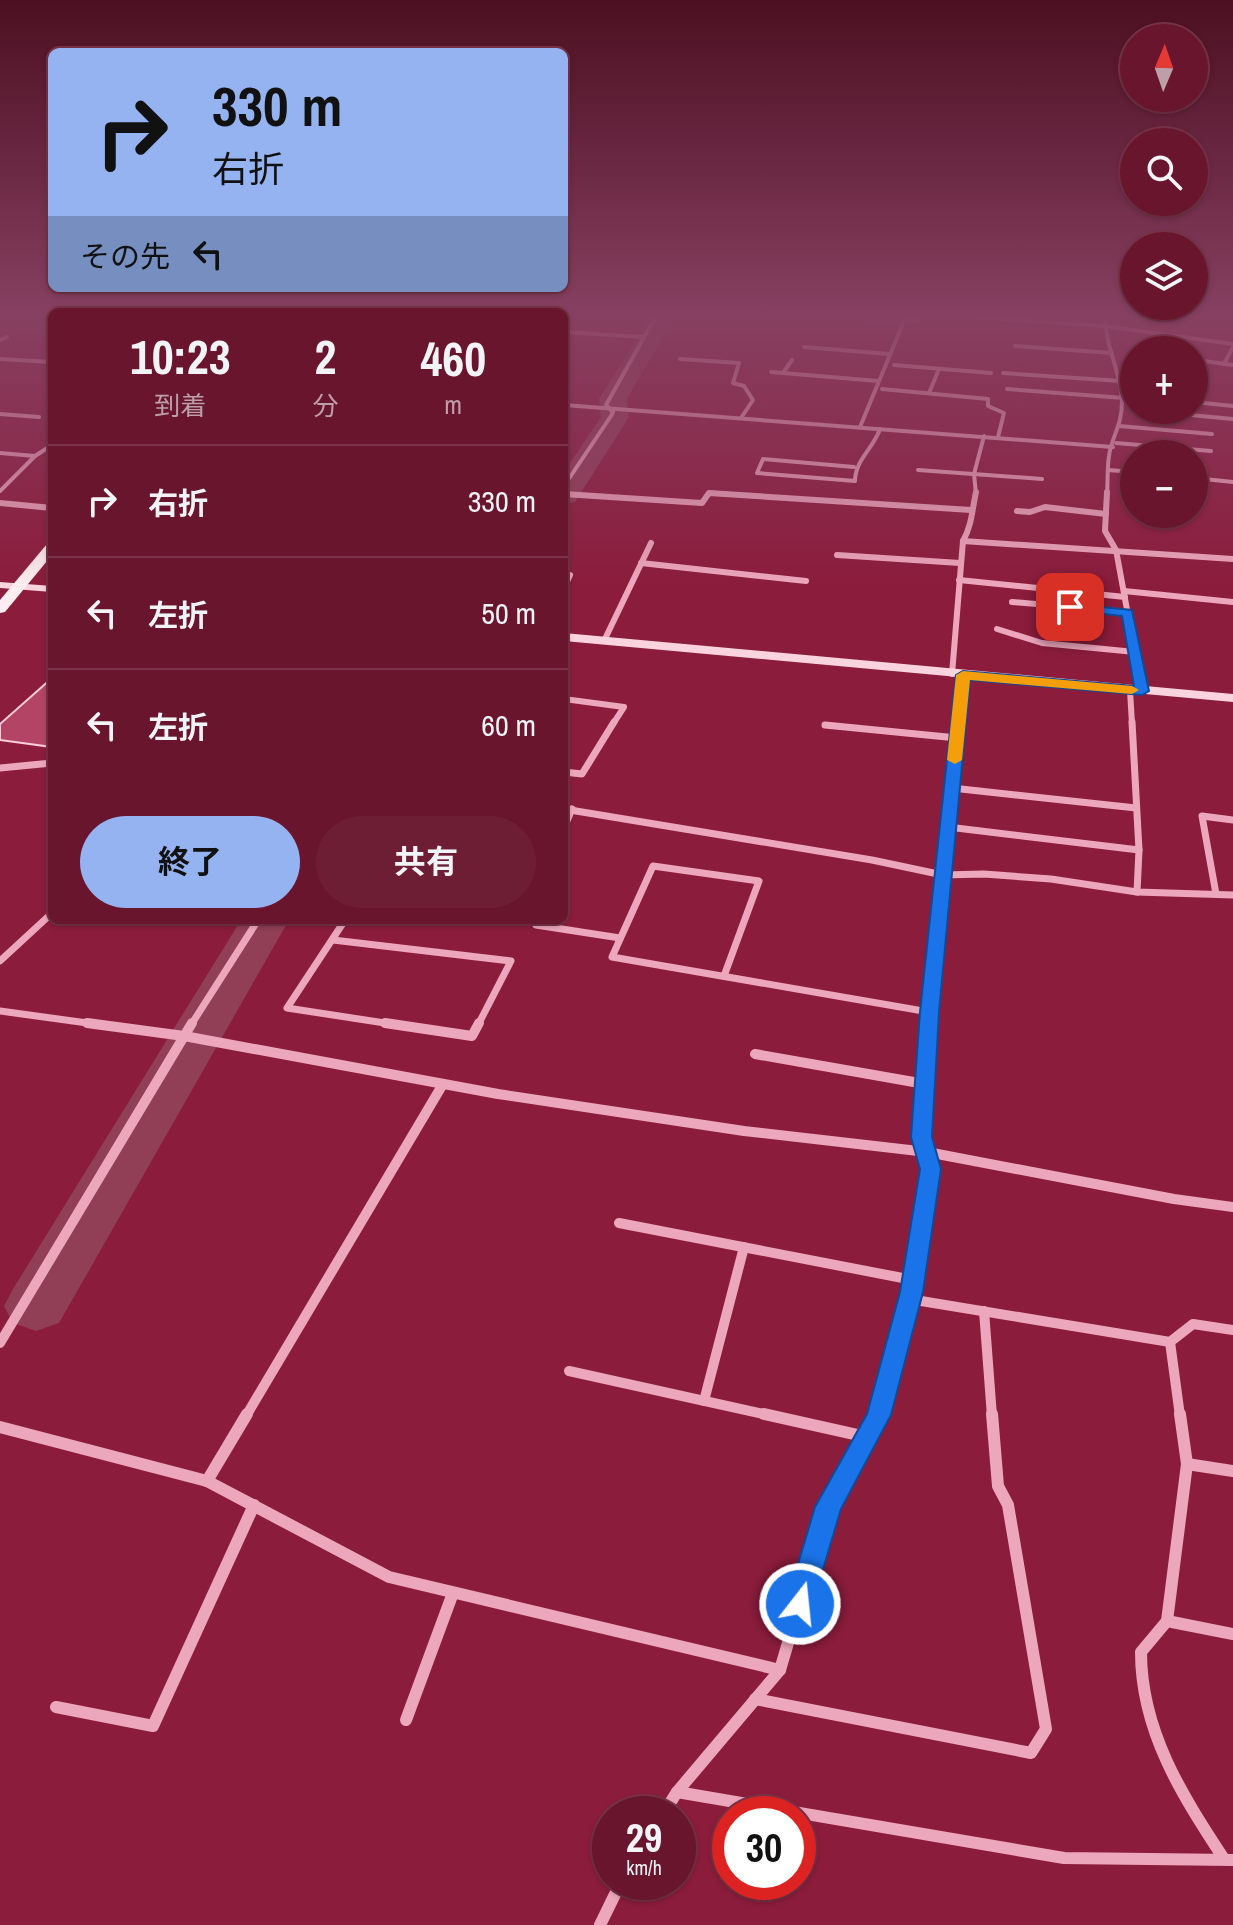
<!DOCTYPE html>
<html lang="ja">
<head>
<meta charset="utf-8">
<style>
  body { margin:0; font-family:"Archivo Narrow","Noto Sans JP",sans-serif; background:#6d1e35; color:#f1f3f6; height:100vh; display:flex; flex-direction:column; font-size:30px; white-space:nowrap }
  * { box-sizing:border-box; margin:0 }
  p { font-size:26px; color:#bd9faa }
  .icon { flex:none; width:44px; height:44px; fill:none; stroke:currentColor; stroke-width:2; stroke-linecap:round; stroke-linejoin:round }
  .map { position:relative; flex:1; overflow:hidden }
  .sheet { position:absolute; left:48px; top:308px; width:520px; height:616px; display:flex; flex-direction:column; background:#68152d; border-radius:12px; box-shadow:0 2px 6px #0004,0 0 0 2px #7b3449 }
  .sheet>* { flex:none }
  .hud { position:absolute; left:48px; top:48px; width:520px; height:244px; border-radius:12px; box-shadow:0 2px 6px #0004,0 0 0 2px #7b3449; background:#95b2f1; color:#111; overflow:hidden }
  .needle { width:52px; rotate:2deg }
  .buttons { position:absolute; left:1120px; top:24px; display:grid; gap:16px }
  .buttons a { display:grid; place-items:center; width:88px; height:88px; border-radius:50%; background:#68152d; box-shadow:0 2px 6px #0004,0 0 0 2px #7b3449; font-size:40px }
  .speed { position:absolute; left:592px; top:1796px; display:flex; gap:16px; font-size:40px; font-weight:700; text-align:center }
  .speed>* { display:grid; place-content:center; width:104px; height:104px; border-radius:50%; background:#68152d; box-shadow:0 2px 6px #0004,0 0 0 2px #7b3449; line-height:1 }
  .speed small { font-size:20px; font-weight:400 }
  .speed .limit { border:12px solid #d22; background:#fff; color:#111 }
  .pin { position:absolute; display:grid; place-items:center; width:68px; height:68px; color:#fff; margin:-34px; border-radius:16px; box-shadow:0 4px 12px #0006 }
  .me { position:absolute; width:88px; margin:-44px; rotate:16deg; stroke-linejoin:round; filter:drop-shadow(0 0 6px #0008) }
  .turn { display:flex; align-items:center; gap:28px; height:168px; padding:0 32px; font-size:36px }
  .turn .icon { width:104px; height:104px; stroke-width:2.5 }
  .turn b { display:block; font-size:56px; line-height:68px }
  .then { display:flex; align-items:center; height:76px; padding:0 32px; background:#0003; gap:16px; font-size:30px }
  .eta { display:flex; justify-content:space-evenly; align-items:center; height:136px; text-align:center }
  .eta b { font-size:48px; font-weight:700; line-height:56px }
  .button { display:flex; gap:16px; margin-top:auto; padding:16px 32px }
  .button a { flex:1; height:92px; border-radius:48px; background:#95b2f1; color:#111; font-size:32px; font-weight:700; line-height:92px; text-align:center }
  .button a+a { background:#6d1e35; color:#f1f3f6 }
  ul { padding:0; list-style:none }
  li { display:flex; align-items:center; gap:24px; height:112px; padding:0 32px; border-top:2px solid #7b3449 }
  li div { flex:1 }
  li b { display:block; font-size:30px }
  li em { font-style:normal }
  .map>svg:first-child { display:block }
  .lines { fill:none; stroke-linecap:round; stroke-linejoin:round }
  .river { fill:#913f57; fill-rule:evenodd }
  .building { fill:#b34466; stroke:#f9cdda; stroke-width:2 }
  .street-far4 { stroke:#eda7bc; stroke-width:4 }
  .street-far3 { stroke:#eda7bc; stroke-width:6 }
  .street-far2 { stroke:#eda7bc; stroke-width:7 }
  .street-far1 { stroke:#eda7bc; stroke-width:10 }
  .street { stroke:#eda7bc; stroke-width:12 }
  .secondary { fill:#f9d4de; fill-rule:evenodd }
  .primary { fill:#ffedf1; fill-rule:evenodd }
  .route { fill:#1a73e8; stroke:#114b97; stroke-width:2 }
  .slow { fill:#f59e0b }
</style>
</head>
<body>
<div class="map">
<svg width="1233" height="1925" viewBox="0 0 1233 1925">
  <rect width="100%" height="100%" fill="#8b1c3c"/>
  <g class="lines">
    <g class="river">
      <polygon points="651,316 675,316 627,399 629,417 575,502 564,504 564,472 601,417 599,399"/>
      <path d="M 853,316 L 922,316 L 918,321 C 900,326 875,326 857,321 Z"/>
      <polygon points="241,920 289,920 59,1323 36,1331 13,1323 4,1306 13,1289"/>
    </g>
  </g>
  <polygon class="building" points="52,678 52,747 0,740 0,724"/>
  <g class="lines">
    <g class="street-far4">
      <polyline points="961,316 1104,326 1233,344"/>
      <path d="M 1105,316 C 1105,346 1121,372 1122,402 C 1122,426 1111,438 1109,456 C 1107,468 1108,481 1107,494"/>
      <polyline points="904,317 904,321 920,320 921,316"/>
      <polyline points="564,332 644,337"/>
      <polyline points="0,340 7,337"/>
      <polyline points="1015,346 1112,353"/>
      <polyline points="804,347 889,354"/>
      <polyline points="0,359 52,362"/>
      <polyline points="680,359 739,363 733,383 744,386 753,400 741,418"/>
      <polyline points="1197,360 1233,365"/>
      <polyline points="1224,364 1233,347"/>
      <polyline points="894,365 991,373"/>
      <polyline points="771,372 878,381"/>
      <polyline points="783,373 792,360"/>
      <polyline points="1003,373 1121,381"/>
      <polyline points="882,389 988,399 988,406 1004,413 998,437"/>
      <polyline points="1007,389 1124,398"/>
      <polyline points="929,393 939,369"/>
      <polyline points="1194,402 1233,406"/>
      <polyline points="564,405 1113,447"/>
      <polyline points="1137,410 1233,419"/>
      <polyline points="0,414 39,417"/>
      <polyline points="1119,426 1212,434"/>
      <polyline points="860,427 904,321"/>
      <polyline points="1116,443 1211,451"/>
      <polyline points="0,453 35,456"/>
      <path d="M 854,467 L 763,459 L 757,473 L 855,481 C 855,460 873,449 880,429"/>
      <polyline points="918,470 1042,479"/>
      <polyline points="1108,470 1134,472"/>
      <polyline points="1194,478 1233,482"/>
      <polyline points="564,486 611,416 613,412 606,405 656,316"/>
      <polyline points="0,491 35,456 52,445"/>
      <polyline points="708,494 721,494"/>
      <polyline points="976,494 974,474 984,436"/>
    </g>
    <g class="street-far3">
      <polyline points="1107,492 1105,531 1116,550 1142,691"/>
      <polyline points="564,494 702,503 709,493 971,510"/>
      <polyline points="0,503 52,508"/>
      <polyline points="1017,511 1030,512 1045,507 1106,514"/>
      <path d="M 963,541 C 972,525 972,510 976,492"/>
      <polyline points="837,555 960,563"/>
      <polyline points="641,563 806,581"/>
      <polyline points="959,580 1125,597"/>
      <polyline points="564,588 570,575"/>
      <polyline points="1124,591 1233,602"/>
      <polyline points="1012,602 1128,612"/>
      <polyline points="997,629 1042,643 1135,652"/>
      <polyline points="604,641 651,543"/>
      <polyline points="952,674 963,541 1233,559"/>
      <polyline points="1130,690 1132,724"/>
      <polyline points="564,699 624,707 613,724"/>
      <polyline points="958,724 963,675"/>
    </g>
    <g class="street-far2">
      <polyline points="1132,722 1139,850 1137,892"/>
      <polyline points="825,725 957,738"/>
      <polyline points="0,768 52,763"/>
      <polyline points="564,772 582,774 614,722"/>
      <polyline points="952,788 1136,808"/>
      <polyline points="564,809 872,860 943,875 984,874 1051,879 1137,892 1233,895"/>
      <polyline points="948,827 1139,850"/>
      <polyline points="564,828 572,809"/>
      <polyline points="1216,894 1202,816 1233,820"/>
      <polyline points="345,920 287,1008 398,1025"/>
      <polyline points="536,925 620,938"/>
      <polyline points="333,940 511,961 478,1025"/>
      <polyline points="0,961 52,913"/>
      <polyline points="724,976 759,881 653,866 612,957 929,1012"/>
      <polyline points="0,1011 102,1025"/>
      <polyline points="191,1025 258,920"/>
      <polyline points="928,1025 958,722"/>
    </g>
    <g class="street-far1">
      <polyline points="87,1023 184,1036 498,1094 744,1131 927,1152 1174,1199 1233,1207"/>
      <polyline points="385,1023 472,1036 479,1023"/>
      <polyline points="755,1054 925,1084"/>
      <polyline points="619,1223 913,1280"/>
      <polyline points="909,1299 1170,1342 1193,1324 1233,1330"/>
      <polyline points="984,1311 992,1416"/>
      <polyline points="1170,1342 1180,1416"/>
      <polyline points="0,1343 192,1023"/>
      <polyline points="569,1371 773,1416"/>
      <polyline points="704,1401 744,1247"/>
      <polyline points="246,1416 443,1084"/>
      <polyline points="878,1416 911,1292 930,1169 922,1137 928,1023"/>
    </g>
    <g class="street">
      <polyline points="764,1414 867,1437"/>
      <polyline points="0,1427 207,1481 389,1577 780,1670"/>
      <polyline points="1187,1464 1233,1471"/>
      <polyline points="207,1481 247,1414"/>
      <polyline points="1167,1621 1187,1464 1180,1414"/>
      <polyline points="755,1699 1031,1753 1046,1729 1008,1505 998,1486 992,1414"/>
      <polyline points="56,1707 153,1726 254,1505"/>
      <polyline points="406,1720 453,1593"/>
      <polyline points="677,1792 1064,1858 1233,1860"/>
      <polyline points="663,1814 677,1792 780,1670 828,1507 879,1414"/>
      <path d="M 1224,1859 C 1182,1795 1141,1731 1141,1652 L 1167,1621 L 1233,1634"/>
      <polyline points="600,1925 621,1882"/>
    </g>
    <g class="secondary">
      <polygon points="0,582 52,586 52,592 0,588"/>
      <polygon points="564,633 1233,694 1233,702 564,641"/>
    </g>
    <polygon class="primary" points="52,543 52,555 5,612 0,613 0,600 47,544"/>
  </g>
  <linearGradient id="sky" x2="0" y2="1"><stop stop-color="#4c0f21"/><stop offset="0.54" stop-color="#874061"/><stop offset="1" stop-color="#874061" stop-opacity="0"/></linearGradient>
  <rect width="1233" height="585" fill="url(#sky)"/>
  <polygon class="route" points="1070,604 1132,610 1149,691 1142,695 970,680 939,1012 932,1137 941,1169 923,1292 891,1415 841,1509 810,1613 800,1616 790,1613 786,1604 815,1507 867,1414 900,1292 920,1169 911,1137 920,1012 956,675 963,671 1134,686 1122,616 1065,610 1065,605"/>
  <polygon class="slow" points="963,671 1132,686 1139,690 1132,694 970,680 962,760 955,764 947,760 956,675"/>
</svg>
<div class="buttons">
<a><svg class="needle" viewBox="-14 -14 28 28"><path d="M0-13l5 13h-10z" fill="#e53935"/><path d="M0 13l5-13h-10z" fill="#bd9faa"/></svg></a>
<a><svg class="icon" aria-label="search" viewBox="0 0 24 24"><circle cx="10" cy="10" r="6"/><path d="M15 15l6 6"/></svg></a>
<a><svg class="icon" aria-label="layers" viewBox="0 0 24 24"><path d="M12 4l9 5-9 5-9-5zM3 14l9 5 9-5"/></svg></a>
<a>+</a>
<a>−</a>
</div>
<div class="speed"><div>29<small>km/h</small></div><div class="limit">30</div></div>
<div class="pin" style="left:1070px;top:607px;background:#d93025"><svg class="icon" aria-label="arrive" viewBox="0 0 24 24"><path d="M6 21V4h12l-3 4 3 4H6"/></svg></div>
<svg class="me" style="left:800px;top:1604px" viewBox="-20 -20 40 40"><circle r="17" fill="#1a73e8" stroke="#fff" stroke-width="3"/><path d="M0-11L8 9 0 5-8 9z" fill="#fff"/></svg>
<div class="hud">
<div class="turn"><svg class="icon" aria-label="right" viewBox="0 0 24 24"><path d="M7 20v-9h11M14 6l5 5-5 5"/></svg><div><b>330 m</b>右折</div></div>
<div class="then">その先<svg class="icon" aria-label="left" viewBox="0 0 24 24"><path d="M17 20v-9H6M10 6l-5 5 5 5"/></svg></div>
</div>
<section class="sheet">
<div class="eta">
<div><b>10:23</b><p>到着</p></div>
<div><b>2</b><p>分</p></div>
<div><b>460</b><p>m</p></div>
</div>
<ul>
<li><svg class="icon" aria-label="right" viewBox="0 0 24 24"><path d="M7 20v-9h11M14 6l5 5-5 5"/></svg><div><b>右折</b></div><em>330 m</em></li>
<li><svg class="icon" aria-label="left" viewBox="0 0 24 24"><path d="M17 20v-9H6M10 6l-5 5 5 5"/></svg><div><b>左折</b></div><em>50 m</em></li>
<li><svg class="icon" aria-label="left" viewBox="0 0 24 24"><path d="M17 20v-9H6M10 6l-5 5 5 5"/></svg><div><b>左折</b></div><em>60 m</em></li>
</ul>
<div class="button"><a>終了</a><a>共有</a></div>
</section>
</div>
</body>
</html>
